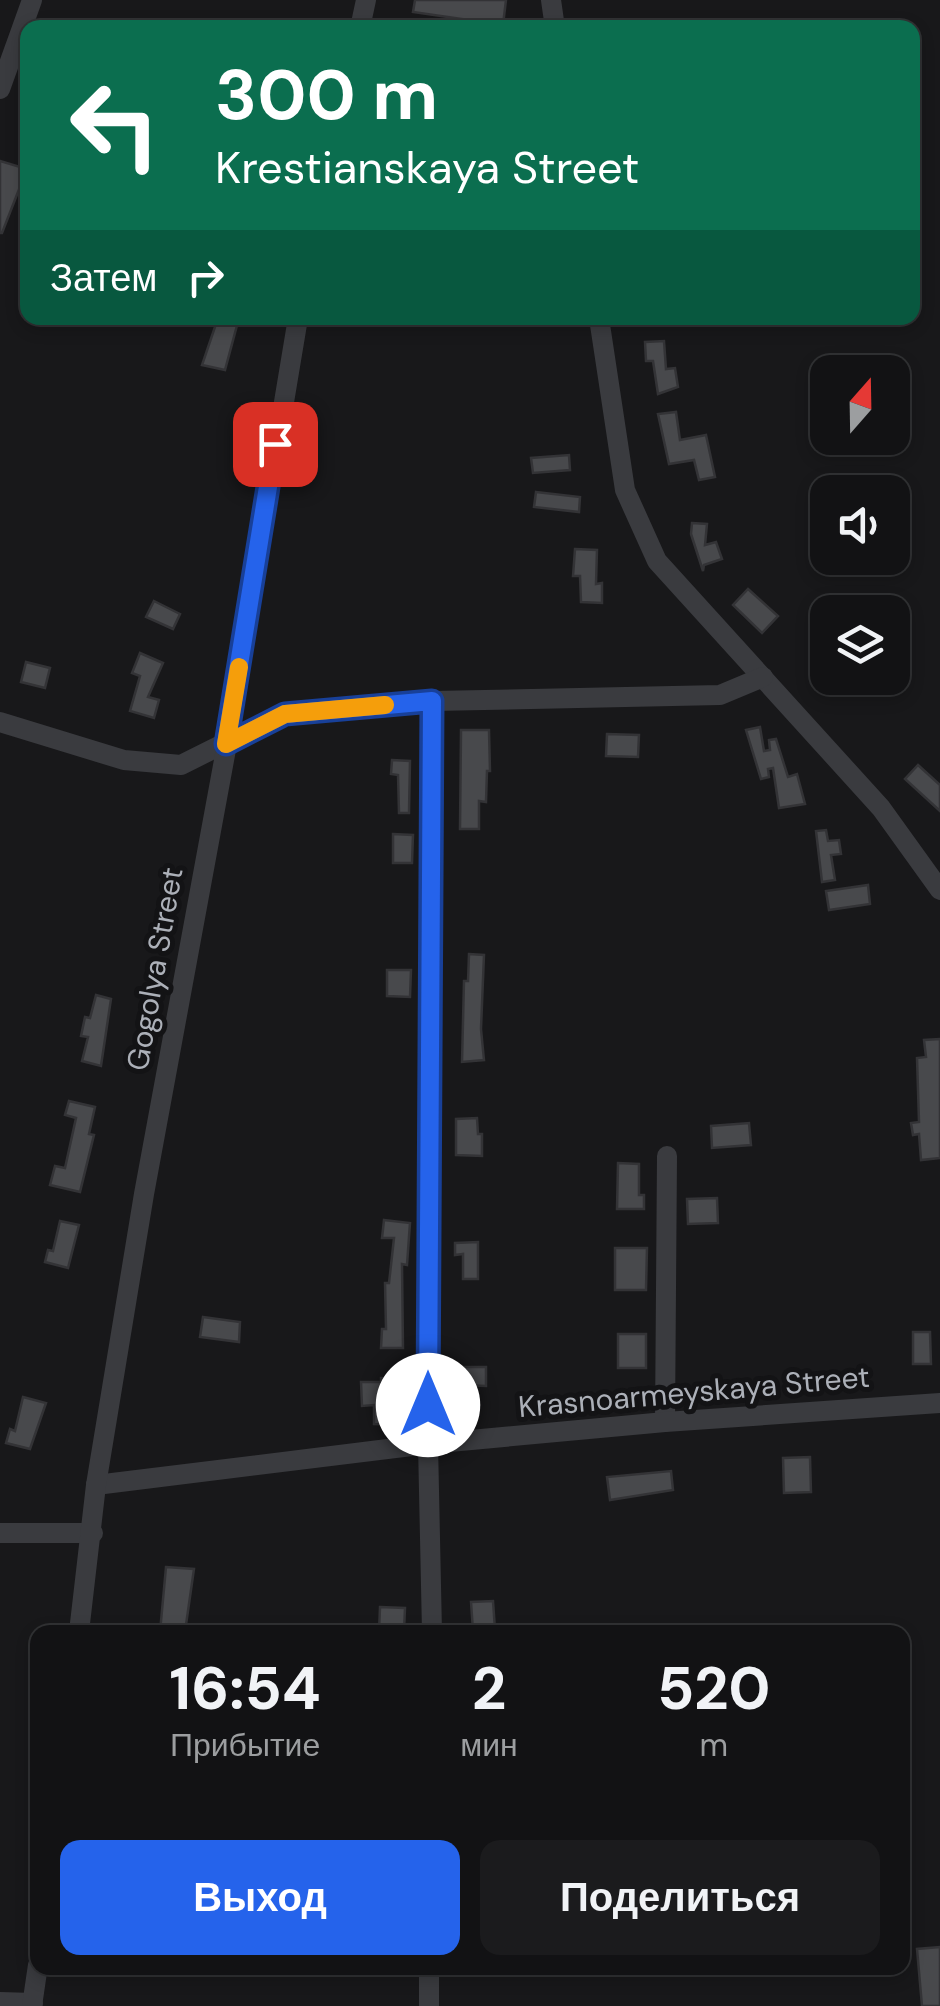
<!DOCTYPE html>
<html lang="ru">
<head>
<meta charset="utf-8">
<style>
  body { margin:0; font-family:"DM Sans",sans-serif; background:#1b1b1d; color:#f1f3f6; height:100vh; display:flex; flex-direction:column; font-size:38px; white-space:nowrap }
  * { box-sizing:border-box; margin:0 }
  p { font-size:32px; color:#9c9ea0 }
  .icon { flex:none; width:55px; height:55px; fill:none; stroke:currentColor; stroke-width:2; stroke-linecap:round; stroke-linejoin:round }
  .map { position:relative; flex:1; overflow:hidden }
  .details { position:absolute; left:30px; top:1625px; width:880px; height:350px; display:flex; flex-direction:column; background:#121214; border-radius:20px; box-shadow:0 5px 15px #0003,0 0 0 2px #313234 }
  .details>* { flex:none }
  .guide { position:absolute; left:20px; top:20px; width:900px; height:305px; border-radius:20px; box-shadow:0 5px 15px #0003,0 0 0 2px #313234; background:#0b6e4f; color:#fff; overflow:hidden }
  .needle { width:65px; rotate:20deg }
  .controls { position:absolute; left:810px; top:355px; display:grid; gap:20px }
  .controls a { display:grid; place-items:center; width:100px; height:100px; border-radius:20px; background:#121214; box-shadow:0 5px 15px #0003,0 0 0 2px #313234; font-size:50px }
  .pin { position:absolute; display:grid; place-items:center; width:85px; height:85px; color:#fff; margin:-42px; border-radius:20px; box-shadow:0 5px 15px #0006 }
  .me { position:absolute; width:110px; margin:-55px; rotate:0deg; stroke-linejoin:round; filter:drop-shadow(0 0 8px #0008) }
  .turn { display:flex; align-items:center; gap:35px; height:210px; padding:0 30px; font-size:45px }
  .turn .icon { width:130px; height:130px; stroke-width:2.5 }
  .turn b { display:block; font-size:70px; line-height:85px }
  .then { display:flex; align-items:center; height:95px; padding:0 30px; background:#0003; gap:20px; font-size:38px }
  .eta { display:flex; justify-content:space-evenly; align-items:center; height:170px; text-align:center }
  .eta b { font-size:60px; font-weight:700; line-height:70px }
  .button { display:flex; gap:20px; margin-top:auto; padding:20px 30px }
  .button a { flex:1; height:115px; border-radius:20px; background:#2563eb; color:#fff; font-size:40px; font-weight:700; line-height:115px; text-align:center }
  .button a+a { background:#1b1b1d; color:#f1f3f6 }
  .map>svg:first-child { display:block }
  .building { fill:#48494c; stroke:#333336; stroke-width:2.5 }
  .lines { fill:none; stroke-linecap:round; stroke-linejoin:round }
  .minor { stroke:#3a3b3f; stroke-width:20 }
  .route-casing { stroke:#184099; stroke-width:25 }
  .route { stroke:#2563eb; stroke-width:18 }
  .slow { stroke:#f59e0b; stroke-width:18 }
  .labels { text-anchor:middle; stroke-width:10; stroke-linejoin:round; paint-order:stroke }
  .street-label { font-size:30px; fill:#acb0b8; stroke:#131315 }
</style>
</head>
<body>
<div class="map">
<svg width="940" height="2006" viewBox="0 0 940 2006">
  <rect width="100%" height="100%" fill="#18181a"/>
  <g class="building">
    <polygon points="415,0 506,0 503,25 413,12"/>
    <polygon points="0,161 27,169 2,233 0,233"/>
    <polygon points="218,318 239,318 225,370 202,365"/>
    <polygon points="664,341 666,369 675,368 678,387 658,394 653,361 646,361 645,342"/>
    <polygon points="676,412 680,440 706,435 715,477 699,480 694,460 669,464 658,414"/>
    <polygon points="569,455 570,470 533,473 531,458"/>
    <polygon points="536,492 580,497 579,512 534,507"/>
    <polygon points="692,523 707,524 705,545 716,542 722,559 704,565 703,571 691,534"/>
    <polygon points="575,549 597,550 596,584 602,583 602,603 581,602 580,576 573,576"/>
    <polygon points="748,589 778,616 762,633 733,605"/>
    <polygon points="154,601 180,614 173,629 146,617"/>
    <polygon points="140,653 163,663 148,697 159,700 154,718 130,711 140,676 132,673"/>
    <polygon points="26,662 50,668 45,688 21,682"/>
    <polygon points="760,727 764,751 770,750 769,740 776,739 788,777 797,774 805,804 779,808 773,768 768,769 769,777 761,779 746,730"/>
    <polygon points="461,730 489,730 490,771 487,771 486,802 479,801 479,829 460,829"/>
    <polygon points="607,734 639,735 638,757 606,756"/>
    <polygon points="392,760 410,761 409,813 399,813 398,775 391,774"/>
    <polygon points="918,765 940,785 940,811 905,779"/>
    <polygon points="826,830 828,841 839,840 841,854 831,855 835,880 822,882 816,831"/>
    <polygon points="393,834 413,835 412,863 393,863"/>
    <polygon points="868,885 870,904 829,910 826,891"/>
    <polygon points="469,954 484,955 481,1029 484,1060 462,1062 464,981 468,981"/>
    <polygon points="387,970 411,970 410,997 387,996"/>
    <polygon points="96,995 111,999 101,1066 82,1061 88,1037 81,1036 85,1017 90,1018"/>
    <polygon points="940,1039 940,1158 921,1160 919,1134 913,1135 911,1123 919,1122 917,1058 926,1057 924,1040"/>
    <polygon points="69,1101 95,1107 89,1134 94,1135 80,1192 50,1185 55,1166 65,1168 76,1118 65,1115"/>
    <polygon points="477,1118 478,1134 482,1134 482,1156 456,1155 456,1119"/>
    <polygon points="749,1123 751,1145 712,1148 711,1126"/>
    <polygon points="618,1163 639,1164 639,1195 644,1195 644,1209 617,1209"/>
    <polygon points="717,1198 718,1223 688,1224 687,1199"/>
    <polygon points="384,1220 410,1223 407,1265 402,1264 403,1348 381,1348 382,1329 386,1329 385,1283 389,1283 394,1238 382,1238"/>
    <polygon points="60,1221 79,1225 68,1268 45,1262 48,1250 53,1251"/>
    <polygon points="478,1242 478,1279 463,1279 463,1254 455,1255 455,1243"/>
    <polygon points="615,1248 647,1248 646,1290 615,1290"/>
    <polygon points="203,1317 240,1322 239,1342 200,1337"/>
    <polygon points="913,1332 930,1332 931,1364 913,1364"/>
    <rect x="618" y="1334" width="28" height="34"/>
    <polygon points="458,1367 486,1367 486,1386 458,1385"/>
    <polygon points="381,1378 402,1379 400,1425 374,1424 374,1405 362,1406 361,1382 381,1382"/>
    <polygon points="23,1397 46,1403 30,1449 6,1443 10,1429 15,1431"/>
    <polygon points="810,1457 811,1492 784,1493 783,1458"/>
    <polygon points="671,1471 673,1490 610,1500 607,1477"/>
    <polygon points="166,1567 194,1569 185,1632 160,1632"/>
    <polygon points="493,1601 495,1629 473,1631 471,1602"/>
    <polygon points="380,1607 405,1608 404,1632 379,1632"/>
    <polygon points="940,1947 940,2006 922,2006 917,1949"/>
  </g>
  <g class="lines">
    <g class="minor">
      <polyline points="551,0 555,28"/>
      <polyline points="360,28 366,0"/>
      <polyline points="0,89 32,0"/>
      <polyline points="599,318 625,490 657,561 881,808 940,890"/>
      <polyline points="0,722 124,760 181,765 285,713 433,701 720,695 763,677"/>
      <polyline points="665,1422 667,1156"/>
      <polyline points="96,1485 428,1444 665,1422 940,1403"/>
      <polyline points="0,1533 93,1533"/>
      <polyline points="79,1632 96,1485 144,1194 227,744 298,318"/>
      <polyline points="432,1632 428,1444 433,701"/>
      <polyline points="0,2002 33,2003"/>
      <polyline points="32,2006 38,1965"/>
      <polyline points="429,2006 429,1968"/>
    </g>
  </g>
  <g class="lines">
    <g class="route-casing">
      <polyline id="route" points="275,444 226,744 285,714 432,701 428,1405"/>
    </g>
    <use href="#route" class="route"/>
    <polyline class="slow" points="239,667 226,744 285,714 385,705"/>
  </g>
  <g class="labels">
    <g class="street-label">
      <text transform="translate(155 969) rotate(-80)" y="10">Gogolya Street</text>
      <text transform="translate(694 1392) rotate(-5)" y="10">Krasnoarmeyskaya Street</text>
    </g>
  </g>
</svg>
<div class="controls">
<a><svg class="needle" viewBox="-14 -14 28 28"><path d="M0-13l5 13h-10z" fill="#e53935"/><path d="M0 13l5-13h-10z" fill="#9c9ea0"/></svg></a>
<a><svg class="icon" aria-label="sound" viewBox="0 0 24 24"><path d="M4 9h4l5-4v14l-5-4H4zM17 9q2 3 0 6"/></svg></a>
<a><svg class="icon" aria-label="layers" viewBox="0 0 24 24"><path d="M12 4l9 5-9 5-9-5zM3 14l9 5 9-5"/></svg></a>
</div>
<div class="pin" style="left:275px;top:444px;background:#d93025"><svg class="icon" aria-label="arrive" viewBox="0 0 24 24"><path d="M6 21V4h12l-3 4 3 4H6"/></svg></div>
<svg class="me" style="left:428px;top:1405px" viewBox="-20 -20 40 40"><circle r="19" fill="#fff"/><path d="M0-13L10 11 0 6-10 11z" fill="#2563eb"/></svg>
<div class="guide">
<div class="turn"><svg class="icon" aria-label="left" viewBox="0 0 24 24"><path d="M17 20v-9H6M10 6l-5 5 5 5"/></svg><div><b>300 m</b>Krestianskaya Street</div></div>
<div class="then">Затем<svg class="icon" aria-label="right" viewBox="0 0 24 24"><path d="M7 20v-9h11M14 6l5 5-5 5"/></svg></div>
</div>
<section class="details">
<div class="eta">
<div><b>16:54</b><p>Прибытие</p></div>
<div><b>2</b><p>мин</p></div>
<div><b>520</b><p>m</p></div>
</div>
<div class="button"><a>Выход</a><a>Поделиться</a></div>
</section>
</div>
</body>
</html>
